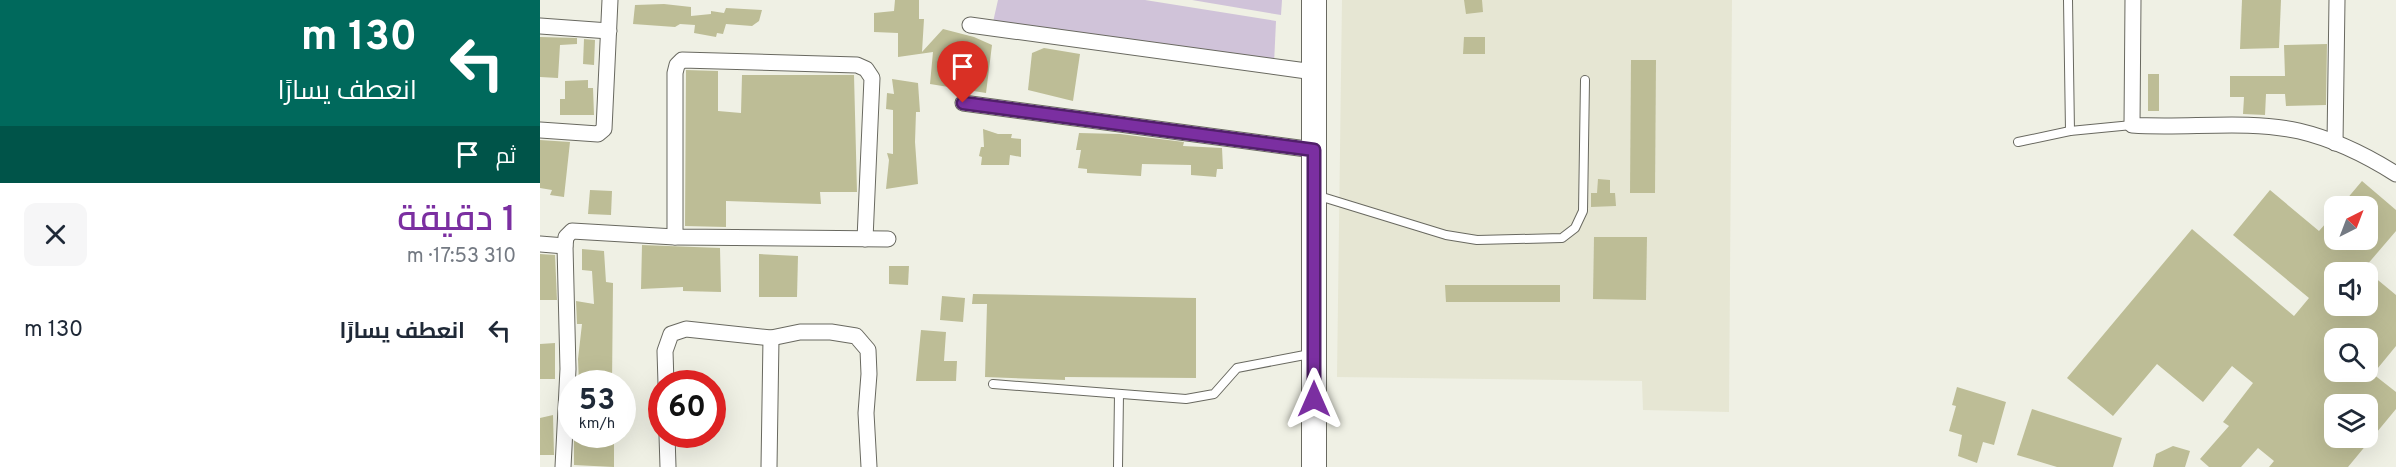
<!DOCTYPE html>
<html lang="ar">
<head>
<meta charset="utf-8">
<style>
  body { margin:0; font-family:Overpass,Cairo,sans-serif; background:#f6f6f7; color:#1f2937; direction:rtl; height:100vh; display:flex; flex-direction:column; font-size:22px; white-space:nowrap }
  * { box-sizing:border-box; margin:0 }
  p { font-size:20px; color:#747a83 }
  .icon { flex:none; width:33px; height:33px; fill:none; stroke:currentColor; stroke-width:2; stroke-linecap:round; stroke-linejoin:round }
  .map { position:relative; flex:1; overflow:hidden; direction:ltr }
  .drawer { display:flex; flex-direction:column; background:#fff; width:540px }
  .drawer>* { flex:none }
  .banner { background:#00695c; color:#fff; overflow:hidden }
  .needle { width:39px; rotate:42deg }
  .fabs { position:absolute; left:1784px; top:196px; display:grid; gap:12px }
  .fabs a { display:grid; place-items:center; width:54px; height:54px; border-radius:12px; background:#fff; box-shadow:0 6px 24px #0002; font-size:30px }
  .speed { position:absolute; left:18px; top:370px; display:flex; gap:12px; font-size:30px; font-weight:700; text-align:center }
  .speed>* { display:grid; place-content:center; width:78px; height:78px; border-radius:50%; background:#fff; box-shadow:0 6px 24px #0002; line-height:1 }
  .speed small { font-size:15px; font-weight:400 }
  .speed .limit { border:9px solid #d22; background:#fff; color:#111 }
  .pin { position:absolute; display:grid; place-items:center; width:51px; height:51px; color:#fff; margin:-62px -26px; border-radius:50% 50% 50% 0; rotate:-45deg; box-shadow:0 0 6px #0007 }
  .pin .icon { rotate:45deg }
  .me { position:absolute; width:66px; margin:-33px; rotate:0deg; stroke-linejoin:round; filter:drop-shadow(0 0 4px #0008) }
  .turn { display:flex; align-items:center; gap:21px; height:126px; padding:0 24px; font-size:27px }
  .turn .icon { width:78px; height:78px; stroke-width:2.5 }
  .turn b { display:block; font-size:42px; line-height:51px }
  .then { display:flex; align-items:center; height:57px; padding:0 24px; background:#0003; gap:12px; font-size:22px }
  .round { display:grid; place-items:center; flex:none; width:63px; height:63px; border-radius:12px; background:#f6f6f7 }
  .headline { display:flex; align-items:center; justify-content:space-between; height:102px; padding:0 24px }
  h1 { font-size:36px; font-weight:600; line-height:45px; color:#7b2fa1 }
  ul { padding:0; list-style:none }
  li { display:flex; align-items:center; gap:18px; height:90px; padding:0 24px }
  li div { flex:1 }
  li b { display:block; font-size:22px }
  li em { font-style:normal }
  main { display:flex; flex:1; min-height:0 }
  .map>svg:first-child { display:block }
  .built { fill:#e6e6d3 }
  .green { fill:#d0c3d9 }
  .building { fill:#bdbd96; fill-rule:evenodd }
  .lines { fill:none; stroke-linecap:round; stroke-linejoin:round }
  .service-casing { stroke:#696960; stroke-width:10 }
  .minor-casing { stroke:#696960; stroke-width:17 }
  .primary-casing { stroke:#696960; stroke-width:26 }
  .service { stroke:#fff; stroke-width:8 }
  .minor { stroke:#fff; stroke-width:15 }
  .primary { stroke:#fff; stroke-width:24 }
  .route-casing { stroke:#501f69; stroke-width:15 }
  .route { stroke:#7b2fa1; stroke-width:10 }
</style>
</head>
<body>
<main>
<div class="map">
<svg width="1856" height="467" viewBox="0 0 1856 467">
  <rect width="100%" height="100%" fill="#eff0e4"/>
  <polygon class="built" points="802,0 1192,0 1189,412 1103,410 1102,381 797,377"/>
  <g class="green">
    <polygon points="458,0 605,0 736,21 734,64 453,22"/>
    <polygon points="652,0 742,0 741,15"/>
  </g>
  <g class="building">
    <polygon points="355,0 379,0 379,19 384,19 382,52 403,29 434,37 452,45 446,93 390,84 393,52 358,57 358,33 334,32 334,13 354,11"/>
    <polygon points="924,0 942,0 943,12 926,14"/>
    <polygon points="1702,0 1741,0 1739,48 1700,49"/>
    <polygon points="124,4 151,7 151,16 171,14 171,11 184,13 186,8 222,10 219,21 212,26 186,24 183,34 177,33 176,37 154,33 155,25 140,24 135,27 93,24 95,5"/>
    <polygon points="0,37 37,38 37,44 20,45 18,78 0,77"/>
    <polygon points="924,37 945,37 945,54 923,54"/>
    <polygon points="44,39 55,40 54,65 43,64"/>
    <polygon points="1787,44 1786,105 1746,106 1745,94 1726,94 1725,115 1703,114 1704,97 1690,97 1690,76 1745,76 1744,45"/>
    <polygon points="504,48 540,54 533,101 488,90 492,53"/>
    <polygon points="1091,60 1116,60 1115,193 1090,193"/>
    <polygon points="146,70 178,71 178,111 201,113 202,75 314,75 317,192 280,192 281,204 186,201 186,227 145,226"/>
    <rect x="1608" y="74" width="11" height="37"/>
    <polygon points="352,79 378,83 380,112 376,112 375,142 378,184 346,189 349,160 347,153 353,154 353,110 346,109 347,93 354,94"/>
    <polygon points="48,80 48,88 53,88 54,115 20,115 20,99 25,99 25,81"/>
    <polygon points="443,129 458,134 472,134 471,138 481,139 481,157 470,155 469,165 441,165 442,157 439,156 441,147 444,147"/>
    <polygon points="539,133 580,134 644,142 643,146 682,148 683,169 677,169 676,177 651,175 651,165 602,164 601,176 547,173 547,169 538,168 541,150 536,150"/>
    <polygon points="0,140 30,142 24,197 10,195 12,190 0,188"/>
    <polygon points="1058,179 1070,180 1070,193 1075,193 1076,206 1051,207 1051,193 1057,193"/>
    <path d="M 1822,181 L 1856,210 L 1856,231 L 1820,273 L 1794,273 L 1794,306 L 1827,306 L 1827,271 L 1856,295 L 1856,346 L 1833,374 L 1856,392 L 1856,409 L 1808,467 L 1729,467 L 1734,461 L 1718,448 L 1701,467 L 1669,467 L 1660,459 L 1689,426 L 1683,422 L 1713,383 L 1692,366 L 1663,402 L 1617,364 L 1573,416 L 1527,378 L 1652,229 L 1754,316 L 1769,298 L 1693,235 L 1730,190 L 1779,231 L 1794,214 L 1794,240 L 1827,240 L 1827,207 L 1800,207 ZM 1794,339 L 1827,339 L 1827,372 L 1794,372 ZM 1794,405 L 1827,405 L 1827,438 L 1794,438 Z"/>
    <polygon points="50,190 72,191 71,215 48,214"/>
    <polygon points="1054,237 1107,237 1106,300 1053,299"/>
    <polygon points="102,245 180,248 181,292 143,291 143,287 101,289"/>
    <polygon points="42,249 64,251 66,282 73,283 72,384 39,384 38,359 42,324 37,324 36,301 54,304 52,271 42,270"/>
    <polygon points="0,254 15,255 17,300 0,300"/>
    <polygon points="219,254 258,256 257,297 219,297"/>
    <polygon points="349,266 369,266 368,285 349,284"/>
    <polygon points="905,285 1020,285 1020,302 906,302"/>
    <polygon points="433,294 656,298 656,378 525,377 525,380 445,377 447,304 432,304"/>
    <polygon points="402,296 425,298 423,322 400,320"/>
    <polygon points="381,330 406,332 404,361 417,361 416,381 376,381"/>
    <polygon points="15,343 15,379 0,379 0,344"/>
    <polygon points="1417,387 1466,402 1454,445 1443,442 1437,463 1418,456 1422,435 1409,431 1416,406 1412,405"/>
    <polygon points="1492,409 1582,438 1573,467 1517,467 1477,455"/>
    <polygon points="13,415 14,455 0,455 0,418"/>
    <polygon points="34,435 74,435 74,467 34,465"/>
    <polygon points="1633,446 1650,451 1645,467 1613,467 1616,454"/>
  </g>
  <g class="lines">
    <g class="service-casing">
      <g id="service">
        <polyline points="1528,0 1530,131"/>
        <polyline points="1478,142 1530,131 1592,125"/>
        <polyline points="779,196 906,235 937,240 1022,238 1035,228 1043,211 1045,80"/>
        <polyline points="453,384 646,399 674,394 697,368 770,354"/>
        <polyline points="578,467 579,394"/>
      </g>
    </g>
    <g class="minor-casing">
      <g id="minor">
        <path d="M 1593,0 L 1592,125 C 1647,129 1704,119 1759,131 C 1793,139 1826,155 1856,174"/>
        <polyline points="430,25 774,72"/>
        <polyline points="0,26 69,31"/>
        <polyline points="423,103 774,150"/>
        <polyline points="0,130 58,134 64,129 70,0"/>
        <polyline points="1795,143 1797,0"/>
        <polyline points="135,237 135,73 137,65 142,60 317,65 326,69 332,78 325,239"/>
        <polyline points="0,244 25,246"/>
        <polyline points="126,384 125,351 131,334 146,329 231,338 260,332 291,332 316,336 328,350 329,374 326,413 329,467"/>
        <polyline points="127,435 128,467"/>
        <polyline points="23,467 28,369 25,246 26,237 32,231 135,237 348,239"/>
        <polyline points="229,467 231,338"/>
      </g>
    </g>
    <g class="primary-casing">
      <polyline id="primary" points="774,467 774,0"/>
    </g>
    <use href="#service" class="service"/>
    <use href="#minor" class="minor"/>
    <use href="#primary" class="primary"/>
  </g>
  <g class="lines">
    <g class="route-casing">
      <polyline id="route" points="423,103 774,150 774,399"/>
    </g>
    <use href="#route" class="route"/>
  </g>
</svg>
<div class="fabs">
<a><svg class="needle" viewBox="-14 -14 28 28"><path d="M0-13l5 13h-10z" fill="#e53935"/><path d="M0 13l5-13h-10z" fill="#747a83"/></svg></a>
<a><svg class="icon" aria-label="sound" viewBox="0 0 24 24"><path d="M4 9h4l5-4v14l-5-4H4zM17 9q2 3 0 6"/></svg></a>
<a><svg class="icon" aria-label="search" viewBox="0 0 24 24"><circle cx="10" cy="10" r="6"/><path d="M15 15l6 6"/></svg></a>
<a><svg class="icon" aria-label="layers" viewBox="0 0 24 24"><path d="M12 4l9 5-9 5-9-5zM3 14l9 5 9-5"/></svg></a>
</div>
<div class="speed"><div>53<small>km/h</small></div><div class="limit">60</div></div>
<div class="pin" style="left:423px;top:103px;background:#d93025"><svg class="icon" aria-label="arrive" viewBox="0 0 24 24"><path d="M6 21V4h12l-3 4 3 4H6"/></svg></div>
<svg class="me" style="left:774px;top:399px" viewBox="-20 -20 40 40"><path d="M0-17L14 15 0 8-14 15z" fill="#7b2fa1" stroke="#fff" stroke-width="4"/></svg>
</div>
<section class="drawer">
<div class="banner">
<div class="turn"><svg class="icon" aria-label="left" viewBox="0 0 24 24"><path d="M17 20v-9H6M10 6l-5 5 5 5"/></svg><div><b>130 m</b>انعطف يسارًا</div></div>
<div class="then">ثم<svg class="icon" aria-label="arrive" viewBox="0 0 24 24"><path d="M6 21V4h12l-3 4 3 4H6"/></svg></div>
</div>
<div class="headline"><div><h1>1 دقيقة</h1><p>310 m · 17:53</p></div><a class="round"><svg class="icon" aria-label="close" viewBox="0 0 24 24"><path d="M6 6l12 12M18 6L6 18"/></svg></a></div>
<ul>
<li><svg class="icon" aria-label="left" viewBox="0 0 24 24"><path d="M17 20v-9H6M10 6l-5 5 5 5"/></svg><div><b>انعطف يسارًا</b></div><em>130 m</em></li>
</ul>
</section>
</main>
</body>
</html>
